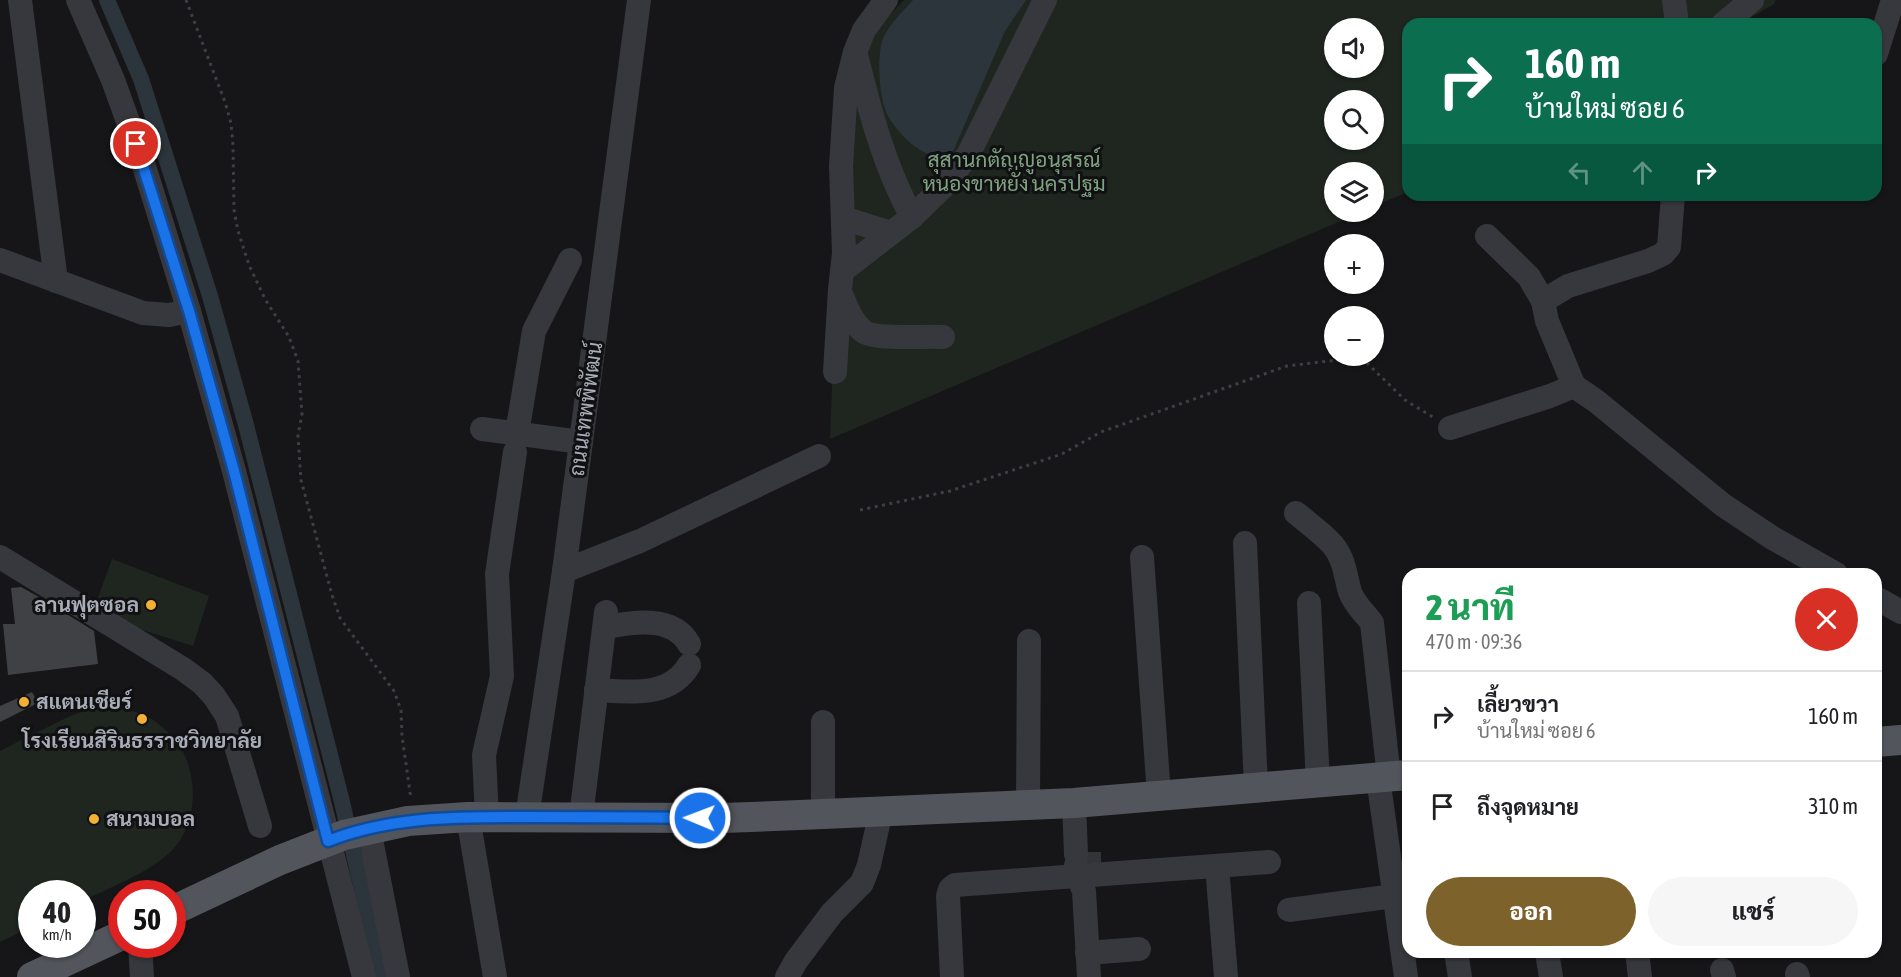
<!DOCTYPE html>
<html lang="th">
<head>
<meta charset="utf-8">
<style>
  body { margin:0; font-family:"Asap Condensed",Sarabun,sans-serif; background:#f6f6f6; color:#202124; height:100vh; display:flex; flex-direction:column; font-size:22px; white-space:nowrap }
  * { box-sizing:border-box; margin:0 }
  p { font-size:20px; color:#757577 }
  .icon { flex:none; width:33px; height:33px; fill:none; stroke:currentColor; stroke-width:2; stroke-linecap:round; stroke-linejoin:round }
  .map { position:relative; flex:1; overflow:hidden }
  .details { position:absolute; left:1402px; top:568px; width:480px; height:390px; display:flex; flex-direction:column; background:#fff; border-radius:18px; box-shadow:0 2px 4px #0004 }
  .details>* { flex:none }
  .banner { position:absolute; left:1402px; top:18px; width:480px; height:183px; border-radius:18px; box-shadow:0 2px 4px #0004; background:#0b6e4f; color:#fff; overflow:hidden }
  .buttons { position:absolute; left:1324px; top:18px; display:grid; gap:12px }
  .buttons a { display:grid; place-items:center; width:60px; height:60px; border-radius:50%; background:#fff; box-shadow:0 2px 4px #0004; font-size:30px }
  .speed { position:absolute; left:18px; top:880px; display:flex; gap:12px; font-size:30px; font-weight:700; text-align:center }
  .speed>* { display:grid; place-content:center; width:78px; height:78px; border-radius:50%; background:#fff; box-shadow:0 2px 4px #0004; line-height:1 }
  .speed small { font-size:15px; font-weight:400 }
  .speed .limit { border:9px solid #d22; background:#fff; color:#111 }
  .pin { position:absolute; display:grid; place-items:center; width:51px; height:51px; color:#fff; margin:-26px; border:3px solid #fff; border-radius:50%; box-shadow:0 2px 6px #0007 }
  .me { position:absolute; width:66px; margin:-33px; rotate:271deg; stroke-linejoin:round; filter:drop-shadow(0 0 4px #0008) }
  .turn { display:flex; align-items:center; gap:21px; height:126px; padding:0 24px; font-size:27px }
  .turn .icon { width:78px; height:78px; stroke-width:2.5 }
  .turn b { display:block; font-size:42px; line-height:51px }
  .lanes { display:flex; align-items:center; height:57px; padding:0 24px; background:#0003; justify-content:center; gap:30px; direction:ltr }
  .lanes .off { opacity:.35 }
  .round { display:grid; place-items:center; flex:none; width:63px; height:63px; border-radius:32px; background:#f6f6f6 }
  .overview { display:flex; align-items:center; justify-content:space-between; height:102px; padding:0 24px }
  h1 { font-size:36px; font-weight:800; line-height:45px; color:#1e9e55 }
  .action { display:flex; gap:12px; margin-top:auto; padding:12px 24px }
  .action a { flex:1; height:69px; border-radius:36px; background:#7e622b; color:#fff; font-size:24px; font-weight:800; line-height:69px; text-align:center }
  .action a+a { background:#f6f6f6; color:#202124 }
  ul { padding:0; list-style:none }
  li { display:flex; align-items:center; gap:18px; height:90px; padding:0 24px; border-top:2px solid #e0e0e0 }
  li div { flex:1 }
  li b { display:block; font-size:22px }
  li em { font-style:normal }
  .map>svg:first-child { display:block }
  .green { fill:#1e261f; fill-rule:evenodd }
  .water { fill:#2c353c }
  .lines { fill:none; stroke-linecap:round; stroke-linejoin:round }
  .canal { stroke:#2c353c; stroke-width:16 }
  .building { fill:#404145 }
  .minor-tunnel { stroke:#333438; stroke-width:24; stroke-dasharray:24 12; stroke-linecap:butt }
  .path { stroke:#3d3f44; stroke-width:3; stroke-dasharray:3 4.5; stroke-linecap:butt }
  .minor { stroke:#37383d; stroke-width:24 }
  .major { stroke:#53555c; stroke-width:30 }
  .route-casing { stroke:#114b97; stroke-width:15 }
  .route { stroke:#1a73e8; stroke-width:10 }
  .poi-dot { fill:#f2b134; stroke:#111113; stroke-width:2 }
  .labels { text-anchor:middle; stroke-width:6; stroke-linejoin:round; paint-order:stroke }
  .park-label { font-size:21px; fill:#7fa381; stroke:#111113 }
  .street-label { font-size:21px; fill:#a8adb8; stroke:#111113 }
  .poi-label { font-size:21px; font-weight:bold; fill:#a8adb8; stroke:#111113; text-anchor:start }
</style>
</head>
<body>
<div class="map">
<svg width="1901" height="977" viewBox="0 0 1901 977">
  <rect width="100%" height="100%" fill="#161618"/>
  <g class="green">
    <path d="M 904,0 L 1776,0 L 1774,4 L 1740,24 L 1408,24 L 1408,187 L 1406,193 L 1374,206 L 1374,172 L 1335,172 L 1335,212 L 1362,212 L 830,439 L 841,156 L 868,38 ZM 1335,28 L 1374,28 L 1374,68 L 1335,68 ZM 1335,100 L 1374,100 L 1374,140 L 1335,140 Z"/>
    <polygon points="112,559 209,596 193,646 92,614"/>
    <path d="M 123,708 C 133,712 148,715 156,722 C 164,728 174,737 179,745 C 200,777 198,829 167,855 C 143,875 111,887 83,901 L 82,894 L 32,894 L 31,927 L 0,942 L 0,751 L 68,717 L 90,709 Z"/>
  </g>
  <path class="water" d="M 913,0 L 1026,0 L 1005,31 L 952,154 C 948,155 943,157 939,157 C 918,155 896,131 887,114 C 879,98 876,52 884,36 C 891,23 903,11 913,0 Z"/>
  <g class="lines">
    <polyline class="canal" points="107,0 141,79 210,296 246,425 342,802 382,977"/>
  </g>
  <g class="building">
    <polygon points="21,587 39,597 40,611 57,608 94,631 98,664 8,675 3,624 15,624 11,588"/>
    <polygon points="32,692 38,703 0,722 0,706"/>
  </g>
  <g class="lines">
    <polyline class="minor-tunnel" points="1089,852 1089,863"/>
    <g class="path">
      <polyline points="186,0 225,102 231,123 233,145 234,210 238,231 249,265 265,299 289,337 298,361 302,414 298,435 301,480 332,595 340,618 394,691 401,710 402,736 411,799"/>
      <polyline points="860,510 950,491 1062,454 1101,432 1287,366 1346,359 1367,363 1405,400 1436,419"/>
    </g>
    <g class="minor">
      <polyline points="20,0 56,281"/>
      <polyline points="78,0 113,80 144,166 189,311 234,471 364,977"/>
      <polyline points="1674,0 1677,24"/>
      <polyline points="1723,24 1752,0"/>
      <polyline points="1876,54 1893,0"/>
      <path d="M 856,55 C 870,111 884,166 912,217"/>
      <polyline points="843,218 891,233"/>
      <polyline points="1487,236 1529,277 1543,301"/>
      <polyline points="0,260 143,313 169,315 189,311"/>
      <polyline points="842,271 912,217 943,187 968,155 1045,0"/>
      <path d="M 841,294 C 847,308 851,321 863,331 C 873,340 927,336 943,337"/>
      <polyline points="835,372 840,289 844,253 841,166 846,88 855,52 864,30 886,0"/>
      <polyline points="1574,386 1547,321 1543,301 1568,286 1648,261 1663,254 1669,247 1673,195"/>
      <polyline points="1450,428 1550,396 1574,386 1596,401 1723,505 1771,537 1836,574"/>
      <polyline points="482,429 581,442"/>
      <polyline points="517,433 534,331 570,260"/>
      <path d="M 1296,513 C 1308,523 1322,533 1332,544 C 1345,559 1345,575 1350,592 C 1354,604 1365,613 1372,623 L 1389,777"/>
      <polyline points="1245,543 1256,787"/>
      <polyline points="0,557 183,669 202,683 214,696 227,716 260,826"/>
      <polyline points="1142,557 1159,795"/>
      <polyline points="564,571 640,541 819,456"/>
      <polyline points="1876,598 1901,612"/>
      <polyline points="1309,603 1318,783"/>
      <path d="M 606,627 C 632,622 673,615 689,644"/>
      <path d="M 596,690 C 629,692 670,698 689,665"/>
      <polyline points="1378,778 1406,977"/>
      <polyline points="1074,803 1076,854"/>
      <polyline points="1028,804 1029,641"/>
      <polyline points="823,814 823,722"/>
      <polyline points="468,817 495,977"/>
      <polyline points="487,817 484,755 502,676 497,574 515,452"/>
      <polyline points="527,817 564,571 639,0"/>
      <polyline points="581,817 606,612"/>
      <polyline points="369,829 398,977"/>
      <polyline points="1076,865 1077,875 1084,891 1089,977"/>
      <polyline points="1217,866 1226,977"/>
      <polyline points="1289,910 1394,896"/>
      <polyline points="140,945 142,977"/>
      <polyline points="1456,952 1460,977"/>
      <polyline points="1547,952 1551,977"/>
      <polyline points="1637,952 1640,977"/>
      <polyline points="1087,953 1139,949"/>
      <polyline points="1722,970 1724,977"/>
      <polyline points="1797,974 1798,977"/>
      <polyline points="787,977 796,961 832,913 862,883 869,865 881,811"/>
      <polyline points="952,977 948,896 950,889 955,885 1269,862"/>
    </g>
    <g class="major">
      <polyline points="1876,742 1901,740"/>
      <polyline points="172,911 280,860 344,835 408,821 468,817 723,818 800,815 1074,803 1408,775"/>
      <polyline points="32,977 122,935"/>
    </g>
  </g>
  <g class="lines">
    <g class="route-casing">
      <path id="route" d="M 136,144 L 189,311 L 234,471 L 328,841 C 391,816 459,817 526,817 C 584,817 642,817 700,818"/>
    </g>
    <use href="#route" class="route"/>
  </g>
  <g class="poi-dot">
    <circle cx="151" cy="605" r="6"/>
    <circle cx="24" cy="702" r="6"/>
    <circle cx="142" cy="719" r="6"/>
    <circle cx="94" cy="819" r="6"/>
  </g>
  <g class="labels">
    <g class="park-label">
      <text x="1014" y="167">สุสานกตัญญูอนุสรณ์<tspan x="1014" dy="24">หนองขาหยั่ง นครปฐม</tspan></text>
    </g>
    <g class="street-label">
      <text transform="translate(586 409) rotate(-82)" y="7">ถนนเทพพิพัฒน์</text>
    </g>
    <g class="poi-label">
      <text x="139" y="612" text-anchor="end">ลานฟุตซอล</text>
      <text x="36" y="709">สแตนเชียร์</text>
      <text x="142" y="748" text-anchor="middle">โรงเรียนสิรินธรราชวิทยาลัย</text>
      <text x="106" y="826">สนามบอล</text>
    </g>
  </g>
</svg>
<div class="buttons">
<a><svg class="icon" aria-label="sound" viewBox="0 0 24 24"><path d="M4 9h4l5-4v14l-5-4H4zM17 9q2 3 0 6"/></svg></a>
<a><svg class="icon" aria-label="search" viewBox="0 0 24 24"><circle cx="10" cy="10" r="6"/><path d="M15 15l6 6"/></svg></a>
<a><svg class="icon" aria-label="layers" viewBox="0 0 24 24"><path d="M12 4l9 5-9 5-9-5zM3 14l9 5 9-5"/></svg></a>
<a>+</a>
<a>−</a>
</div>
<div class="speed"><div>40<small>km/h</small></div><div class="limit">50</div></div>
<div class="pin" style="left:136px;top:144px;background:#d93025"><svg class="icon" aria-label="arrive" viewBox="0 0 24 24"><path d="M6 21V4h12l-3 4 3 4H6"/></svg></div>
<svg class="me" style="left:700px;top:818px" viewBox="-20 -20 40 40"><circle r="17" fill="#1a73e8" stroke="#fff" stroke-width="3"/><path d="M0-11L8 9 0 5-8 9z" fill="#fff"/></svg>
<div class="banner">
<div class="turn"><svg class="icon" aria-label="right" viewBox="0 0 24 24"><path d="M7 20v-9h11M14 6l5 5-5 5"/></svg><div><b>160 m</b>บ้านใหม่ ซอย 6</div></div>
<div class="lanes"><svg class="icon off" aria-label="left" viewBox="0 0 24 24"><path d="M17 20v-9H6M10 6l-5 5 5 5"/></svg><svg class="icon off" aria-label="ahead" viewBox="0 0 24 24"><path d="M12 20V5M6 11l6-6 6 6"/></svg><svg class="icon" aria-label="right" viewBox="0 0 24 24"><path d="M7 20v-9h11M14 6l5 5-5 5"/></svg></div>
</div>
<section class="details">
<div class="overview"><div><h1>2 นาที</h1><p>470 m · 09:36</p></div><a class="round" style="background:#d93025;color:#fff"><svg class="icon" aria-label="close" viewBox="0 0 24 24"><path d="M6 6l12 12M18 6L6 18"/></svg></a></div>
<ul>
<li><svg class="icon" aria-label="right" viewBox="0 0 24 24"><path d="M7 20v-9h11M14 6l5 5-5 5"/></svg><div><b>เลี้ยวขวา</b><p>บ้านใหม่ ซอย 6</p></div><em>160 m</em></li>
<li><svg class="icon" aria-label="arrive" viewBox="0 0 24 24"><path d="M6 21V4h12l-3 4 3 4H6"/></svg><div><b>ถึงจุดหมาย</b></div><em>310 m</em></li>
</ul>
<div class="action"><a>ออก</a><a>แชร์</a></div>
</section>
</div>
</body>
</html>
